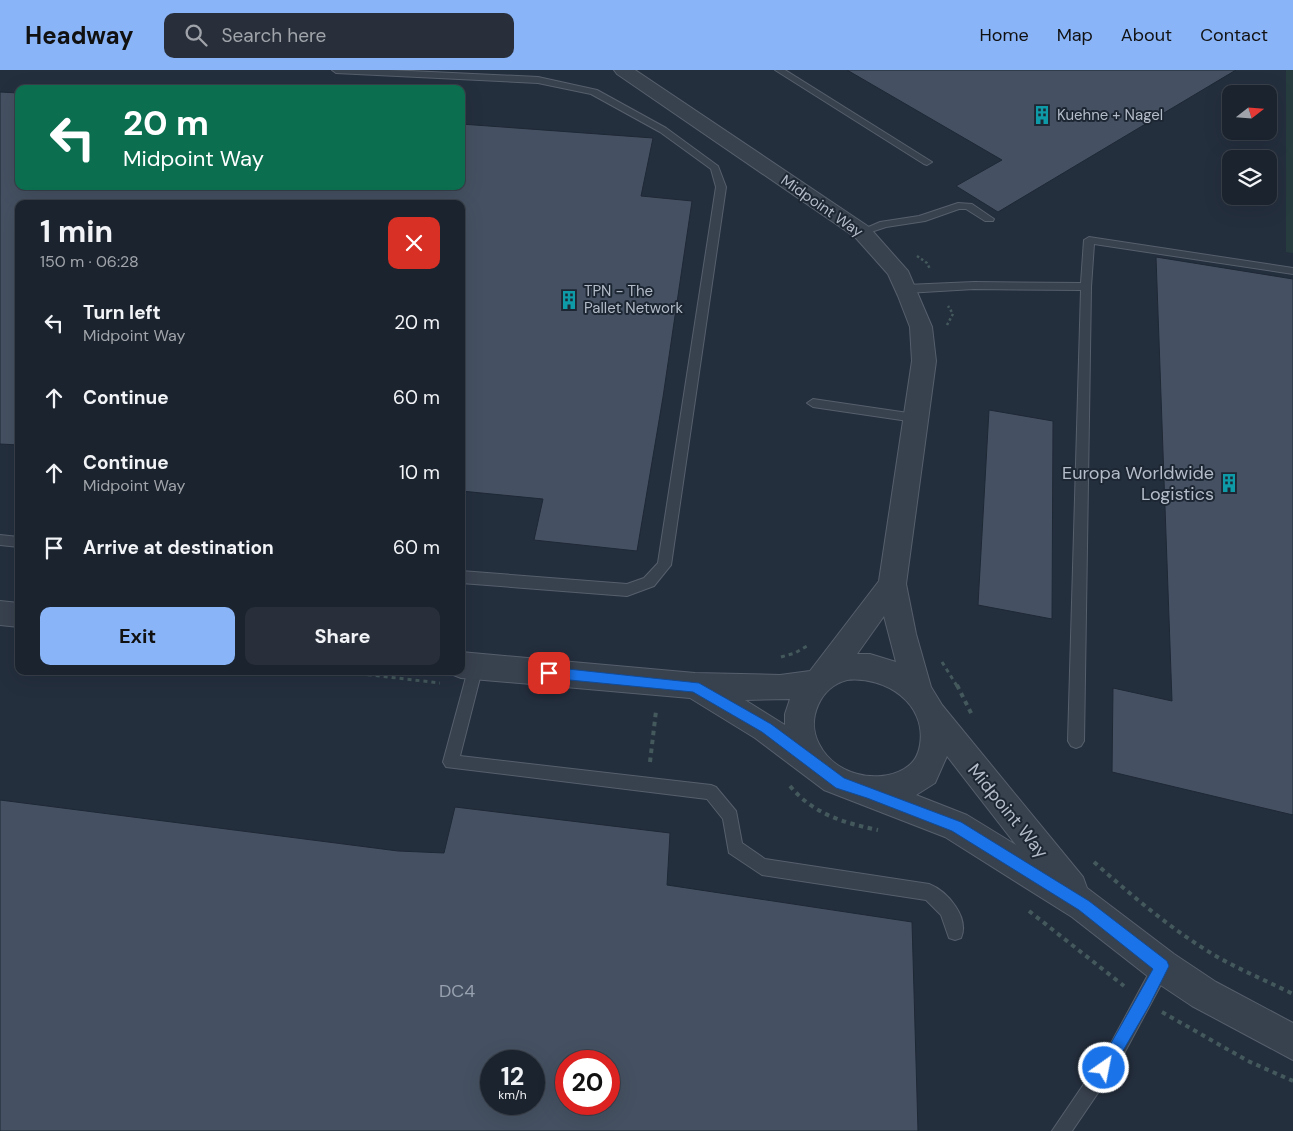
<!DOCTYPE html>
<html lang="en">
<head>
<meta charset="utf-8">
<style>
  body { margin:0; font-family:"DM Sans",sans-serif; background:#282f3a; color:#f1f3f6; height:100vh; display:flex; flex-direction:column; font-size:19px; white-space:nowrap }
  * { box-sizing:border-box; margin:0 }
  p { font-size:16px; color:#a0a4aa }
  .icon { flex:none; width:28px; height:28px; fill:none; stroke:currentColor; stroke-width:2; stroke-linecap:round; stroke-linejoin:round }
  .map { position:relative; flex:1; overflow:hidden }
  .sheet { position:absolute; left:15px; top:130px; width:450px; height:475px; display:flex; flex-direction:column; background:#1b232e; border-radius:10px; box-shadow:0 5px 20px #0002,0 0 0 1px #39404a }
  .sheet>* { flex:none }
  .banner { position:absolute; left:15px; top:15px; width:450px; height:105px; border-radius:10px; box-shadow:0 5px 20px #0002,0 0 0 1px #39404a; background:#0b6e4f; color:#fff; overflow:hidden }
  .needle { width:32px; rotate:73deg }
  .controls { position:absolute; left:1222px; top:15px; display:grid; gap:10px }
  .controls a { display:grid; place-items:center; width:55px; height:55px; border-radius:10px; background:#1b232e; box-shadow:0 5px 20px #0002,0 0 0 1px #39404a; font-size:25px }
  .speed { position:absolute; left:480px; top:980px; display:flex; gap:10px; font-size:25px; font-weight:700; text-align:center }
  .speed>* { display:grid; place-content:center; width:65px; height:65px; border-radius:50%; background:#1b232e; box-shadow:0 5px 20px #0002,0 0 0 1px #39404a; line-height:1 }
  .speed small { font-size:12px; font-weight:400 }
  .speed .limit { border:8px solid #d22; background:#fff; color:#111 }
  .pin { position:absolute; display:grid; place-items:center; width:42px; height:42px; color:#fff; margin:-21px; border-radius:10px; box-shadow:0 2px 8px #0006 }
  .me { position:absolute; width:55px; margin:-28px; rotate:33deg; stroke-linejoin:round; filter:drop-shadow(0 0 4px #0008) }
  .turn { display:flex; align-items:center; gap:18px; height:105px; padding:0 25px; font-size:22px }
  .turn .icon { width:65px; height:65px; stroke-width:2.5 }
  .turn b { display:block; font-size:35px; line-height:42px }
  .round { display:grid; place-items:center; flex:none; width:52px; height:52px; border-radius:10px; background:#282f3a }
  .summary { display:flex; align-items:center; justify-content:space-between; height:85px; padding:0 25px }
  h1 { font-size:30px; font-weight:700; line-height:38px }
  .cta { display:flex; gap:10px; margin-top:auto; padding:10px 25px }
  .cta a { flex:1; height:58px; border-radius:10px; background:#8ab4f8; color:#111; font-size:20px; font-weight:700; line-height:58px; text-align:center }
  .cta a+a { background:#282f3a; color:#f1f3f6 }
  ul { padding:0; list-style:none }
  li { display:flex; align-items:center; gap:15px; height:75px; padding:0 25px }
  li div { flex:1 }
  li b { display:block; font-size:19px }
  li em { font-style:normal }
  header { display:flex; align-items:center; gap:30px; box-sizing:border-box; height:70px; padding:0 25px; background:#8ab4f8; color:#111 }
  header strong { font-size:24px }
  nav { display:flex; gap:28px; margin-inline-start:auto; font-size:18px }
  .search { width:350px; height:45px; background:#282f3a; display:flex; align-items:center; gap:12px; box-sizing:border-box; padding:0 18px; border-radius:10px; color:#a0a4aa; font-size:19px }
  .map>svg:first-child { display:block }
  .green { fill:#263c3f }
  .building { fill:#455162; stroke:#1f2835; fill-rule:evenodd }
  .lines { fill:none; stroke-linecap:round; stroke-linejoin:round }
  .lane-casing { stroke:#565f6c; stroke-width:2 }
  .street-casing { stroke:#565f6c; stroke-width:2 }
  .path-far2 { stroke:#44595c; stroke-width:2.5; stroke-dasharray:2.5 2.5; stroke-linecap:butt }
  .path-far1 { stroke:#44595c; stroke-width:3; stroke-dasharray:4 4; stroke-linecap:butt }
  .path { stroke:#44595c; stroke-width:4; stroke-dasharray:4.5 4.5; stroke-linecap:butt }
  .lane { fill:#38414e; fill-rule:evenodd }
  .street { fill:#38414e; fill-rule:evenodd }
  .route { fill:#1a73e8; stroke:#114b97 }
  .labels { text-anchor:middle; stroke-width:4; stroke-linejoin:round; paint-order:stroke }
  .far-poi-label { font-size:15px; fill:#b4bcc9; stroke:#1d2633; text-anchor:start }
  .far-street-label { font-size:15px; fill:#b4bcc9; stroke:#1d2633 }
  .poi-label { font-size:18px; fill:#b4bcc9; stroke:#1d2633; text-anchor:end }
  .street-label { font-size:18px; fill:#b4bcc9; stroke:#1d2633 }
  .near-number-label { font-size:18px; fill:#98a1af }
</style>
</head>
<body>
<header>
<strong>Headway</strong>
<div class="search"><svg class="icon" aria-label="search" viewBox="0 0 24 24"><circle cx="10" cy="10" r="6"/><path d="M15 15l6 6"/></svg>Search here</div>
<nav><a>Home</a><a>Map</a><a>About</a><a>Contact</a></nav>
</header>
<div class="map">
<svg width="1293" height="1061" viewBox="0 0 1293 1061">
  <rect width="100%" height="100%" fill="#242f3e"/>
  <polygon class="green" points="1286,0 1293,0 1293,183 1286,182"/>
  <g class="building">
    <polygon points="847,0 1236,0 998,142 956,116 1002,90"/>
    <polygon points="0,22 19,23 19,116 461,116 461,54 653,68 641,126 692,131 663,327 637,481 534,470 543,429 461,421 461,134 19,134 19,375 0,374"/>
    <polygon points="1156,187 1293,209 1293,745 1112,702 1113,618 1172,631"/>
    <polygon points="989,340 1053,351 1052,549 978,535"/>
    <path d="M 0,730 L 398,781 L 444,783 L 455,737 L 670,763 L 667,815 L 912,852 L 918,1061 L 0,1061 ZM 491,991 L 534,991 L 534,1034 L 491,1034 ZM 566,991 L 609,991 L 609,1034 L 566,1034 Z"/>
  </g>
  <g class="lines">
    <g class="lane-casing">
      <g id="lane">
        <polygon points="332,0 389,0 538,7 597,20 666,58 718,96 726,117 671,495 654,516 627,526 461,513 461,501 627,514 644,508 658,493 716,117 711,99 660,62 591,24 538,13 336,3"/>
        <polygon points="775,0 785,0 932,92 927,95 924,94"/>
        <polygon points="958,133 972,134 994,149 993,151 985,151 966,139 959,139 925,151 886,157 862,165 857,162 880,152 919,146"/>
        <polygon points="1089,167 1293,198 1293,204 1094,174 1091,217 1084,671 1081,676 1076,678 1071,676 1068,671 1081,220 974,219 906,223 901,219 906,215 974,212 1081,213 1084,170"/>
        <polygon points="813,329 915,344 921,348 915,352 813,337 807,333"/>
        <polygon points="0,465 19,467 19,477 0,475"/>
        <path d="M 476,590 L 481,592 L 483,596 L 460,686 L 711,715 L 716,717 L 736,741 L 742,773 L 765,789 L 929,814 C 947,821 970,847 961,868 L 955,870 L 949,868 L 941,845 L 926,830 L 762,805 L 729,783 L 723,749 L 707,729 L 446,697 L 443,692 L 469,596 L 471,592 Z"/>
        <polygon points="1162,887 1168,890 1171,896 1121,989 1072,1061 1052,1061 1109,977 1156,890"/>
      </g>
    </g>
    <g class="street-casing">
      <g id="street">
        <path d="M 614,0 L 635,0 L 869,157 L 908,201 L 932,257 L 936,291 L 906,514 L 916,564 L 931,617 L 942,635 L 1083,807 L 1087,818 L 1174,884 L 1216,912 L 1293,953 L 1293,990 L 1192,936 L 1150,908 L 1072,847 L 945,767 L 824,720 L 755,668 L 690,628 L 461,608 L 451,604 L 450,601 L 461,601 L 461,582 L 695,603 L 780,605 L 810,601 L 879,511 L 912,291 L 910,257 L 898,226 L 888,204 L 855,167 L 617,4 ZM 884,546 L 896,592 L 870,584 L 857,584 ZM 847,610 C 885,606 927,633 920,675 C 918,686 914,693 904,699 C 876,715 834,704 819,674 C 806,649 820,617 847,610 ZM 790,629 L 785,644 L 785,655 L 745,630 ZM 947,686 L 1016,775 L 967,745 L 916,725 L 935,713 Z"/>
        <polygon points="0,531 19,533 19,557 0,555"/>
      </g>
    </g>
    <g class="path-far2">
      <polyline points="917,186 927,193 930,199"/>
      <polyline points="947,255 953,244 948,236"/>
    </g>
    <g class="path-far1">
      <polyline points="781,587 795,583 807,576"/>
      <polyline points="942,592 957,616"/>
      <polyline points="336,601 440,613"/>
    </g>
    <g class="path">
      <polyline points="957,615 972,645"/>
      <polyline points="650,692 656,641"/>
      <path d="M 790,716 C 813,744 844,753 878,760"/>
      <path d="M 1094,792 C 1132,826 1171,859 1214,885 C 1240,900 1267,911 1293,924"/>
      <polyline points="1029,841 1124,916"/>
      <polyline points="1162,942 1248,991 1293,1011"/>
    </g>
    <use href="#lane" class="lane"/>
    <use href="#street" class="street"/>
  </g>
  <polygon class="route" points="549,597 699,613 771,654 844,708 961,752 1089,831 1167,891 1169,896 1149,936 1110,1003 1104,1005 1099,1003 1097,998 1153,899 1079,840 952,761 867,728 836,718 762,662 693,622 549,608 545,606 543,603 545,599"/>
  <defs>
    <g id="building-bare" transform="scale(1.5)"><path d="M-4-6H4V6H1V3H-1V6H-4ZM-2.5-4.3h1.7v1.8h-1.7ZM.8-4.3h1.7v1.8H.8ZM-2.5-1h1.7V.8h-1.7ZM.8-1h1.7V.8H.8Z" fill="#0f9aa8" stroke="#1d2633" stroke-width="2.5" paint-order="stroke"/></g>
  </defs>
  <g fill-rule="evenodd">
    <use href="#building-bare" x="1042" y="45"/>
    <use href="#building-bare" x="569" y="230"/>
    <use href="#building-bare" x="1229" y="413"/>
  </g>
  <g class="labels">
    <g class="far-poi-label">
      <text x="1057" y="50">Kuehne + Nagel</text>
      <text x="584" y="226">TPN - The<tspan x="584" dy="17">Pallet Network</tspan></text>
    </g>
    <g class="far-street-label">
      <text transform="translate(822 136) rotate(35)" y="5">Midpoint Way</text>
    </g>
    <g class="poi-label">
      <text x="1214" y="409">Europa Worldwide<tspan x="1214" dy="21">Logistics</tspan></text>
    </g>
    <g class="street-label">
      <text transform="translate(1008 741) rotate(51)" y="6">Midpoint Way</text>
    </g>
    <g class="near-number-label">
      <text x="457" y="927">DC4</text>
    </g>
  </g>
</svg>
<div class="controls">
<a><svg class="needle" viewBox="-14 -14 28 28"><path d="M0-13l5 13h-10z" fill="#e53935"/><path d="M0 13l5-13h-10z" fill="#a0a4aa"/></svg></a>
<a><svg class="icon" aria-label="layers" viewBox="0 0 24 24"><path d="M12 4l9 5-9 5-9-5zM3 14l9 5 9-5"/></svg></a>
</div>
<div class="speed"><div>12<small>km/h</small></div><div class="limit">20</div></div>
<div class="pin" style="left:549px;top:603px;background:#d93025"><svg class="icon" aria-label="arrive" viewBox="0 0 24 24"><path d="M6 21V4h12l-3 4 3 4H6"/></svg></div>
<svg class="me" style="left:1104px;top:998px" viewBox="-20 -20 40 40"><circle r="17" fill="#1a73e8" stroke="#fff" stroke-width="3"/><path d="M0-11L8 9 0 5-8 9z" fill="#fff"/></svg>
<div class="banner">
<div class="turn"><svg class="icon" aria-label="left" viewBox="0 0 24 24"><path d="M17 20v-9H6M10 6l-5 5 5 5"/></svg><div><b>20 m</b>Midpoint Way</div></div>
</div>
<section class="sheet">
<div class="summary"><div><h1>1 min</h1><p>150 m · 06:28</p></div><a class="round" style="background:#d93025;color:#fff"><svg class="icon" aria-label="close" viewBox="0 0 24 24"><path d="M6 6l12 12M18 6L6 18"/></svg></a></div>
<ul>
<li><svg class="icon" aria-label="left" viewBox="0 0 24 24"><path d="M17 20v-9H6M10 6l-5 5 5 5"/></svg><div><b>Turn left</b><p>Midpoint Way</p></div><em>20 m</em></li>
<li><svg class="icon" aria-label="ahead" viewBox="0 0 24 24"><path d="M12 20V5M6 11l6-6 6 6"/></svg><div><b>Continue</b></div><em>60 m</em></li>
<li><svg class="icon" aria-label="ahead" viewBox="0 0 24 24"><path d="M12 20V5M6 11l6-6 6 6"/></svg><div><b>Continue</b><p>Midpoint Way</p></div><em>10 m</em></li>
<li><svg class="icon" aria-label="arrive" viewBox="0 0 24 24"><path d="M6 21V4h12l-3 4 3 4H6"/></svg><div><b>Arrive at destination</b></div><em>60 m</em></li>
</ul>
<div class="cta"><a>Exit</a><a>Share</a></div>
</section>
</div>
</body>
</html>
